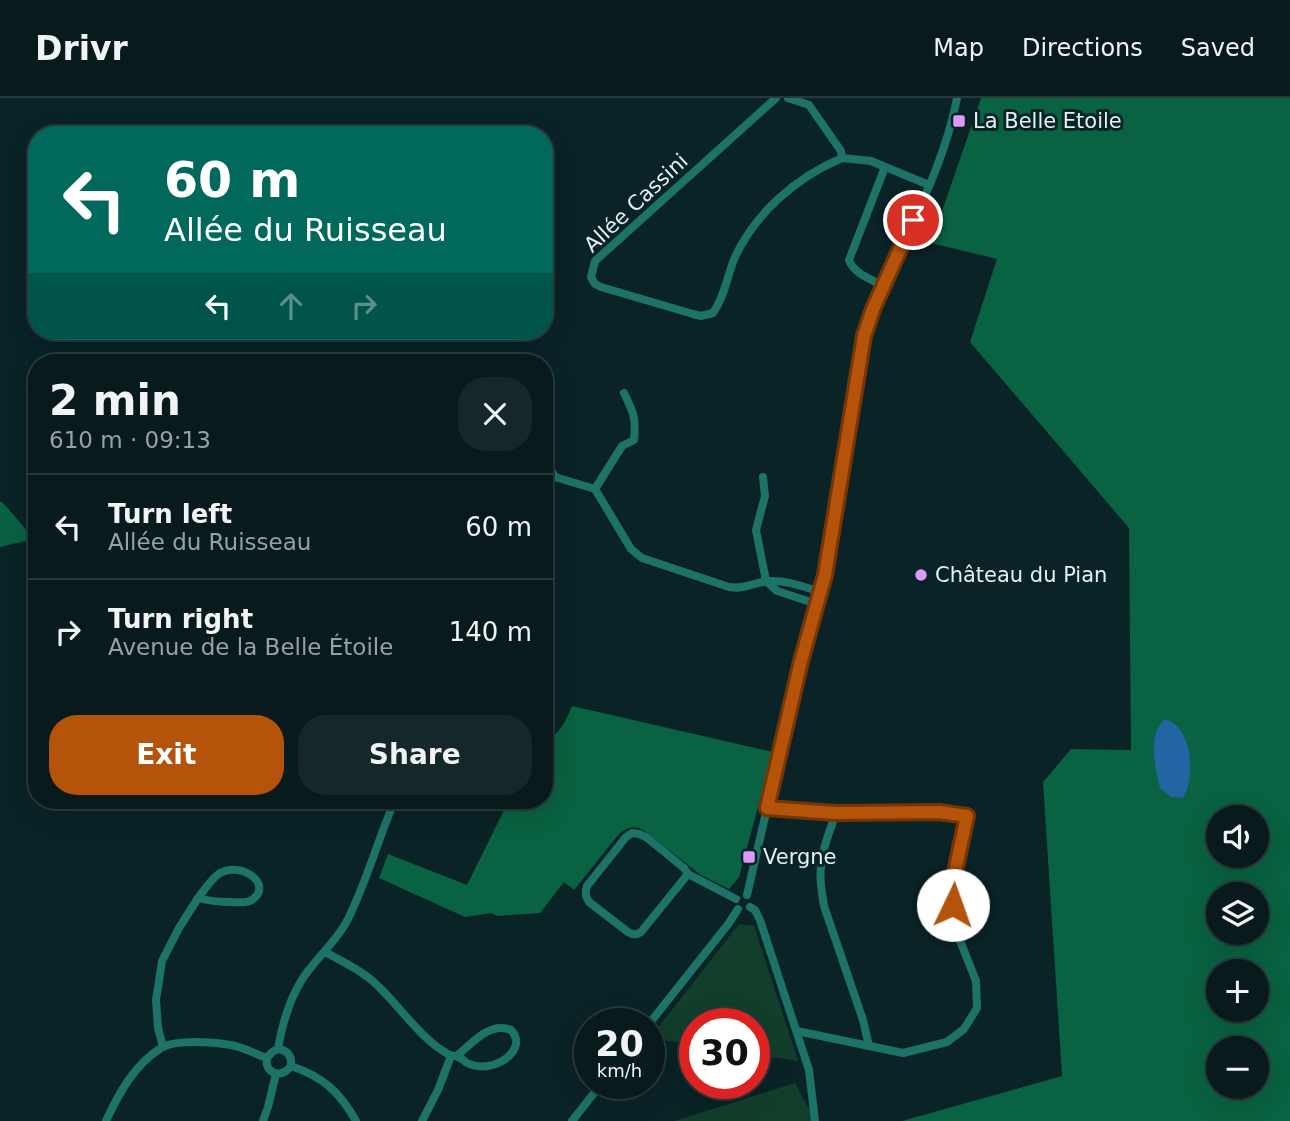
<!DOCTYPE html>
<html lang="en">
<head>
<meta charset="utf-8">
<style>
  body { margin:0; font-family:"DejaVu Sans",sans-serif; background:#162729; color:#f1f3f6; height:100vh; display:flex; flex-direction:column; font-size:26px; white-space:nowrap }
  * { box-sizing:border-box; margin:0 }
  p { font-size:23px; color:#98a1a3 }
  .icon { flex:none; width:38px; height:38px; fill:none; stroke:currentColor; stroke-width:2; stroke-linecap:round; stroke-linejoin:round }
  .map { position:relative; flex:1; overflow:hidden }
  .drawer { position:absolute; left:28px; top:256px; width:525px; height:455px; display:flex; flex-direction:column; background:#081a1c; border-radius:28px; box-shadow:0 7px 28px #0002,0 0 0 2px #29383b }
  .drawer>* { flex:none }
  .banner { position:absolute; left:28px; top:28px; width:525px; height:214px; border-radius:28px; box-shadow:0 7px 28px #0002,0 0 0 2px #29383b; background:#00695c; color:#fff; overflow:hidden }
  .buttons { position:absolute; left:1206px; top:707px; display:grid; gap:14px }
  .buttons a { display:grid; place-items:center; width:63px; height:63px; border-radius:50%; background:#081a1c; box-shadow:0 7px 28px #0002,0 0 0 2px #29383b; font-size:35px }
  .speed { position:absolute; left:574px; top:910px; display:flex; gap:14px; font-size:35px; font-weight:700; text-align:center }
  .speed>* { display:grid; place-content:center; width:91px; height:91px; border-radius:50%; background:#081a1c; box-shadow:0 7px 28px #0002,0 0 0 2px #29383b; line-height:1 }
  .speed small { font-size:18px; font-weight:400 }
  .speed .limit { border:10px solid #d22; background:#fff; color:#111 }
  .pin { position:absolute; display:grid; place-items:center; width:60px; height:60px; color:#fff; margin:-30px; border:4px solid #fff; border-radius:50%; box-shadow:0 2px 7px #0007 }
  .me { position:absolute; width:77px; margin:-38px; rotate:3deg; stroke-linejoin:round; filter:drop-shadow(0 0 5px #0008) }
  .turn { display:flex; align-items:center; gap:24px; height:147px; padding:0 21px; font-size:32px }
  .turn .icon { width:91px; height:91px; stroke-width:2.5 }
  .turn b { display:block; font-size:49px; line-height:60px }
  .lanes { display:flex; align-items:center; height:66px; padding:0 21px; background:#0003; justify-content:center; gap:35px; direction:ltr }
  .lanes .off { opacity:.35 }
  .round { display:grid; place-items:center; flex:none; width:74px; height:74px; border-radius:28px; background:#162729 }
  .summary { display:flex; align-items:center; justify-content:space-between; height:119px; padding:0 21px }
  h1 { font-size:42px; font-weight:700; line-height:52px }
  .cta { display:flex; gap:14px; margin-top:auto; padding:14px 21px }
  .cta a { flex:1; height:80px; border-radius:28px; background:#b45309; color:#fff; font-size:28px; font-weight:700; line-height:80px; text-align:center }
  .cta a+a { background:#162729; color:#f1f3f6 }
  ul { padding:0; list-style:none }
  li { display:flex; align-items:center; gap:21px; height:105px; padding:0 21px; border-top:2px solid #29383b }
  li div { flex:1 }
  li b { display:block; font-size:26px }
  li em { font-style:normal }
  header { display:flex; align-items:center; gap:42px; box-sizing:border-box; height:98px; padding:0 35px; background:#081a1c; border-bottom:2px solid #29383b }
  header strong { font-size:33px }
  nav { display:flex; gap:38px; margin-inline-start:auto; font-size:24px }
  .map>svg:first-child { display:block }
  .green { fill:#113f2b }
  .forest { fill:#096241; fill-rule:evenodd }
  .water { fill:#2365a2 }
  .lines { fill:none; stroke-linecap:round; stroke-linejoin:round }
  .minor { stroke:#1e7369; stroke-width:8 }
  .route-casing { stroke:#753606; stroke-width:18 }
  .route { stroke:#b45309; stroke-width:12 }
  .poi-dot { fill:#dc99f5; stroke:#0a2326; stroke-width:2.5 }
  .labels { text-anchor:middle; stroke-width:6; stroke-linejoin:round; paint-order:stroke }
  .poi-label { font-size:21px; fill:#e2f1f3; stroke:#0a2326; text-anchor:start }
  .street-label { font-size:21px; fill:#e2f1f3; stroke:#0a2326 }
</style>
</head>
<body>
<header>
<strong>Drivr</strong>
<nav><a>Map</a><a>Directions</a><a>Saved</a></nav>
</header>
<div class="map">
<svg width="1290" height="1023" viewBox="0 0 1290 1023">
  <rect width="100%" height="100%" fill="#0a2326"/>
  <g class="green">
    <polygon points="739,826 754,828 798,963 754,956 754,926 695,926 695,947 650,940"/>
    <polygon points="795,985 815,1023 675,1023"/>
  </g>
  <g class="forest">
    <path d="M 981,0 L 1290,0 L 1290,1023 L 902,1023 L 1062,978 L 1043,684 L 1071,651 L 1131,652 L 1129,430 L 970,244 L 997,161 L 931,145 ZM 1218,719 L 1256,719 L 1256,758 L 1218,758 ZM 1218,796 L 1256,796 L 1256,835 L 1218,835 ZM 1218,873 L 1256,873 L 1256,912 L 1218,912 ZM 1218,950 L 1256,950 L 1256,989 L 1218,989 Z"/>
    <polygon points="0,403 5,407 34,441 0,449"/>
    <path d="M 572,608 L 773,654 L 739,779 L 729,791 L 701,777 L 643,732 C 635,727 626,729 619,736 L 574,792 L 564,784 L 540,815 L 497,818 L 491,815 L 465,819 L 379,780 L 388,756 L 467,787 L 509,702 L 544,702 L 544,644 C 560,635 565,625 572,608 Z"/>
  </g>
  <path class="water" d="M 1165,621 C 1193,629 1196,679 1183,700 L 1171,699 L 1160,690 C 1155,670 1147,637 1165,621 Z"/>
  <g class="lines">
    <g class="minor">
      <path d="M 776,0 L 595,163 L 591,179 L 595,186 L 601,189 L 693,216 L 701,218 L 713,215 C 725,198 727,178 735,159 C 756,114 797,79 842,60"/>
      <polyline points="788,0 809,7 841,53 842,60 871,63 929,87"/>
      <path d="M 883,188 C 871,181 854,176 849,162 L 885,69"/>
      <polyline points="544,360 555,379"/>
      <polyline points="763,379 765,398 756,432 766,483"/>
      <path d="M 544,384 L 555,379 L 595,391 L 631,451 L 642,460 L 729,489 C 743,492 755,484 769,483 C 787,482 804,489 821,494"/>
      <path d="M 595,391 L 622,348 L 634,342 C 636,319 634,316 624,295"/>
      <polyline points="766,483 777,493 817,506"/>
      <polyline points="767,710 836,715 939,714 966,718 953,783 953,807 955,830 976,883 977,910 964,931 947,944 903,955 797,933"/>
      <path d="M 836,715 C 830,732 822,751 821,769 C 819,782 822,795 824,808 L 863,922 L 869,948"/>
      <path d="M 688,776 L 641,834 C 636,837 633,837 628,834 L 589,804 C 585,798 585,794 587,788 L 626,739 L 632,735 L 639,736 L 646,739 L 684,770 L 688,776 L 736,801"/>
      <path d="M 747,797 L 801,563 L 825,477 L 864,238 C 871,213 883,191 893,167 C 918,113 946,59 957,0"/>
      <polyline points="750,809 755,812 760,822 809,972 815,1023"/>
      <path d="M 325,854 C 344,864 364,874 379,889 C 401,910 421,941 448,956 C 451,958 455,957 458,959 C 462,960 464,963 467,965 C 473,968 482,969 488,968 C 505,966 526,948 511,932 C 490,923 472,945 457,958"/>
      <polyline points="649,926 729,825 738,811"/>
      <path d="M 163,949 L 158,930 L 156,902 L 162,863 L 179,830 L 198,800 C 209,803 219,804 231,804 C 237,804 248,806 253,801 C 273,786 241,763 220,775 C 211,781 205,791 198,800"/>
      <path d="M 278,951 C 283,921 292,891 312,868 C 324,853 339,839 348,821 C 367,783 378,741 395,702"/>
      <path d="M 278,951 C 253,961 275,989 291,968"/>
      <path d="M 278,951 C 288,952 292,958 291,968"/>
      <path d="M 291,968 C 323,979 339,993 356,1023"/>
      <path d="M 106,1023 C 119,995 134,967 161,950 C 176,941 214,944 231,947 C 243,949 255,956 267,960"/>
      <polyline points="263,1023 268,1009 276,976"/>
      <polyline points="422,1023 438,992 451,958"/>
      <polyline points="572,1023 602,985"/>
    </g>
  </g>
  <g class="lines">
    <g class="route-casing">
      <polyline id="route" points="913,122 873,211 864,238 825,477 801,563 767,710 836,715 939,714 967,718 953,783 953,807"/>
    </g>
    <use href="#route" class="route"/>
  </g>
  <g class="poi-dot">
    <rect x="952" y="16" width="14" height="14" rx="3.5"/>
    <circle cx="921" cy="477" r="7"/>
    <rect x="742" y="752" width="14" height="14" rx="3.5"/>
  </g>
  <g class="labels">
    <g class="poi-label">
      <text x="973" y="30">La Belle Etoile</text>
      <text x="935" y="484">Château du Pian</text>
      <text x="763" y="766">Vergne</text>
    </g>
    <g class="street-label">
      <text transform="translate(636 105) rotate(-43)" y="7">Allée Cassini</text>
    </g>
  </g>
</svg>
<div class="buttons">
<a><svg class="icon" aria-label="sound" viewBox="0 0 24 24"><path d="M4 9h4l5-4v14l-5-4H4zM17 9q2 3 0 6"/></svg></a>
<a><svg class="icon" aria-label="layers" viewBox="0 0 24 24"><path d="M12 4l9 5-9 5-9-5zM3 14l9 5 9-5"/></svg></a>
<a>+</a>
<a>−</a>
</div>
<div class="speed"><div>20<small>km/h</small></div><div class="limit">30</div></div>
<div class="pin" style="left:913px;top:122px;background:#d93025"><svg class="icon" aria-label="arrive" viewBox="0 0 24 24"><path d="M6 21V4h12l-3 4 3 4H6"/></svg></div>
<svg class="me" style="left:953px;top:807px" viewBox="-20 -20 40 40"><circle r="19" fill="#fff"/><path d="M0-13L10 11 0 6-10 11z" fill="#b45309"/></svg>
<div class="banner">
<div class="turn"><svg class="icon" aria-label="left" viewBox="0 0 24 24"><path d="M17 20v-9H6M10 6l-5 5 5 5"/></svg><div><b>60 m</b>Allée du Ruisseau</div></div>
<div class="lanes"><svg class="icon" aria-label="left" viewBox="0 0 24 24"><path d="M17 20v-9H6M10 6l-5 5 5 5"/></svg><svg class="icon off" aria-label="ahead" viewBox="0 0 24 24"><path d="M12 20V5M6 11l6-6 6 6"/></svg><svg class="icon off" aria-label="right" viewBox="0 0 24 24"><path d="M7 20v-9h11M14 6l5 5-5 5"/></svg></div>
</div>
<section class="drawer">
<div class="summary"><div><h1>2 min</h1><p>610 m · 09:13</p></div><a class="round"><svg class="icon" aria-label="close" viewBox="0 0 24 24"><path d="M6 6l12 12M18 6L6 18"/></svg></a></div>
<ul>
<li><svg class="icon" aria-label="left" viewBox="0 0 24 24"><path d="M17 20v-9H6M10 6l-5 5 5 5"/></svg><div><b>Turn left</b><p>Allée du Ruisseau</p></div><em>60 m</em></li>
<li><svg class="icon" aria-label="right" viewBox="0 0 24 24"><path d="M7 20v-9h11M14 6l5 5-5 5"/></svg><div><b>Turn right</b><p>Avenue de la Belle Étoile</p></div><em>140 m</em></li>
</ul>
<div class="cta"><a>Exit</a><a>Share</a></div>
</section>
</div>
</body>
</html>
